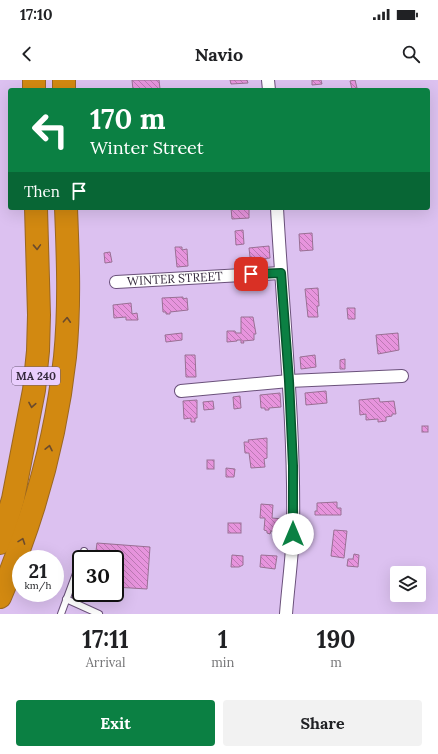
<!DOCTYPE html>
<html lang="en">
<head>
<meta charset="utf-8">
<style>
  body { margin:0; font-family:Lora,serif; background:#f2f2f2; color:#202124; height:100vh; display:flex; flex-direction:column; font-size:15px; white-space:nowrap }
  * { box-sizing:border-box; margin:0 }
  p { font-size:13px; color:#757577 }
  .icon { flex:none; width:22px; height:22px; fill:none; stroke:currentColor; stroke-width:2; stroke-linecap:round; stroke-linejoin:round }
  .map { position:relative; height:534px; overflow:hidden }
  .sheet { display:flex; flex-direction:column; background:#fff; flex:1 }
  .sheet>* { flex:none }
  .hud { position:absolute; left:8px; top:8px; width:422px; height:122px; border-radius:4px; box-shadow:0 4px 16px #0002; background:#0b8043; color:#fff; overflow:hidden }
  .fabs { position:absolute; left:390px; top:486px; display:grid; gap:8px }
  .fabs a { display:grid; place-items:center; width:36px; height:36px; border-radius:4px; background:#fff; box-shadow:0 4px 16px #0002; font-size:20px }
  .speed { position:absolute; left:12px; top:470px; display:flex; gap:8px; font-size:20px; font-weight:700; text-align:center }
  .speed>* { display:grid; place-content:center; width:52px; height:52px; border-radius:50%; background:#fff; box-shadow:0 4px 16px #0002; line-height:1 }
  .speed small { font-size:10px; font-weight:400 }
  .speed .limit { border:2px solid #111; border-radius:6px; background:#fff; color:#111 }
  .pin { position:absolute; display:grid; place-items:center; width:34px; height:34px; color:#fff; margin:-17px; border-radius:8px; box-shadow:0 2px 6px #0006 }
  .me { position:absolute; width:44px; margin:-22px; rotate:0deg; stroke-linejoin:round; filter:drop-shadow(0 0 3px #0008) }
  .turn { display:flex; align-items:center; gap:14px; height:84px; padding:0 16px; font-size:18px }
  .turn .icon { width:52px; height:52px; stroke-width:2.5 }
  .turn b { display:block; font-size:28px; line-height:34px }
  .then { display:flex; align-items:center; height:38px; padding:0 16px; background:#0003; gap:8px; font-size:15px }
  .eta { display:flex; justify-content:space-evenly; align-items:center; height:68px; text-align:center }
  .eta b { font-size:24px; font-weight:700; line-height:28px }
  .button { display:flex; gap:8px; margin-top:auto; padding:8px 16px }
  .button a { flex:1; height:46px; border-radius:4px; background:#0b8043; color:#fff; font-size:16px; font-weight:700; line-height:46px; text-align:center }
  .button a+a { background:#f2f2f2; color:#202124 }
  .status { display:flex; justify-content:space-between; align-items:center; height:28px; padding:0 20px; background:#fff; direction:ltr }
  .status svg { height:11px; fill:currentColor }
  header { display:flex; justify-content:space-between; align-items:center; height:52px; padding:0 16px; background:#fff; font-size:18px; font-weight:700 }
  .map>svg:first-child { display:block }
  .building { fill:url(#building-back-hatch); stroke:#997094 }
  .lines { fill:none; stroke-linecap:round; stroke-linejoin:round }
  .lane-casing { stroke:#6a517a; stroke-width:8 }
  .street-casing { stroke:#6a517a; stroke-width:14 }
  .highway-casing { stroke:#9b6720; stroke-width:24 }
  .lane { stroke:#fff; stroke-width:6 }
  .street { stroke:#fff; stroke-width:12 }
  .highway { stroke:#d28911; stroke-width:22 }
  .oneway { stroke:#6b4b2d }
  .route-casing { stroke:#07532c; stroke-width:10 }
  .route { stroke:#0b8043; stroke-width:7 }
  .labels { text-anchor:middle; stroke-width:3; stroke-linejoin:round; paint-order:stroke }
  .shield { fill:#eacefe; stroke:#6b5a76; stroke-width:1 }
  .shield-label { font-size:11px; font-weight:bold; fill:#34293c }
  .street-label { font-size:12px; fill:#34293c; stroke:#eacefe }
</style>
</head>
<body>
<div class="status"><b>17:10</b><svg viewBox="0 0 49 12"><path d="M0 12V9h3v3zM5 12V6h3v6zM10 12V3h3v9zM15 12V0h3v12zM26 1h20v11H26zM47 4h2v5h-2z"/></svg></div>
<header><svg class="icon" aria-label="back" viewBox="0 0 24 24"><path d="M15 5l-7 7 7 7"/></svg>Navio<svg class="icon" aria-label="search" viewBox="0 0 24 24"><circle cx="10" cy="10" r="6"/><path d="M15 15l6 6"/></svg></header>
<div class="map">
<svg width="438" height="534" viewBox="0 0 438 534">
  <defs>
    <pattern id="building-back-hatch" width="6" height="6" patternUnits="userSpaceOnUse"><rect width="6" height="6" fill="#e794dd"/><path d="M-1 5l2 2M0 0l6 6M5-1l2 2" fill="none" stroke="#bc79b4"/></pattern>
  </defs>
  <rect width="100%" height="100%" fill="#dcc1f0"/>
  <g class="building">
    <polygon points="132,0 159,0 160,9 133,10"/>
    <polygon points="230,0 247,0 248,3 231,4"/>
    <polygon points="312,0 321,0 322,4 312,5"/>
    <polygon points="355,0 357,8 352,9 350,1"/>
    <polygon points="227,128 249,128 249,138 232,139 231,128"/>
    <polygon points="243,150 244,164 236,165 235,151"/>
    <polygon points="312,153 313,170 300,171 299,154"/>
    <polygon points="269,166 270,178 253,180 252,177 250,177 249,168"/>
    <polygon points="175,167 182,167 182,170 187,169 188,186 177,187"/>
    <polygon points="110,172 112,182 105,183 104,173"/>
    <polygon points="318,208 319,226 317,226 318,237 308,237 305,209"/>
    <polygon points="183,217 183,219 187,218 188,230 170,232 170,234 166,234 166,232 163,232 162,218"/>
    <polygon points="131,223 132,234 137,233 138,240 126,240 126,237 114,238 113,225"/>
    <polygon points="347,228 355,228 355,239 348,239"/>
    <polygon points="241,237 253,237 256,254 254,254 254,260 243,261 244,263 241,263 241,260 237,260 237,261 227,262 227,251 235,251 236,253 241,253"/>
    <polygon points="182,253 182,260 166,262 165,255"/>
    <polygon points="398,253 399,270 378,274 376,255"/>
    <polygon points="185,275 195,275 196,297 186,297"/>
    <polygon points="315,275 316,287 301,289 300,277"/>
    <polygon points="345,279 345,289 340,289 340,280"/>
    <polygon points="326,311 327,323 306,325 305,313"/>
    <polygon points="280,313 281,327 269,328 269,330 265,330 265,328 261,328 260,315"/>
    <polygon points="240,316 241,328 234,329 233,317"/>
    <polygon points="379,318 380,322 394,321 396,334 392,334 392,336 386,337 386,341 378,342 378,339 366,340 366,334 360,335 359,320"/>
    <polygon points="197,320 197,338 195,338 195,342 191,342 191,338 184,339 183,321"/>
    <polygon points="213,321 214,329 204,330 203,322"/>
    <rect x="422" y="346" width="6" height="6"/>
    <polygon points="267,358 267,378 264,379 265,387 251,388 249,373 245,373 244,362 249,362 248,360"/>
    <rect x="207" y="380" width="7" height="9"/>
    <polygon points="226,388 235,389 234,397 226,397"/>
    <polygon points="337,422 337,428 341,428 341,435 315,435 315,431 317,431 317,423"/>
    <polygon points="261,424 273,425 272,438 283,439 283,440 287,441 286,450 282,450 282,452 271,451 270,454 267,453 267,451 264,450 265,438 260,438"/>
    <rect x="228" y="443" width="13" height="10"/>
    <polygon points="334,450 347,451 344,478 331,476"/>
    <polygon points="97,463 150,467 147,509 115,507 115,479 95,479"/>
    <polygon points="354,474 359,475 358,487 347,486 348,479 353,479"/>
    <polygon points="232,475 243,476 243,485 239,487 231,487"/>
    <polygon points="261,475 277,476 275,489 260,487"/>
  </g>
  <g class="lines">
    <g class="lane-casing">
      <g id="lane">
        <polyline points="82,479 84,471"/>
        <polyline points="66,519 99,534"/>
        <polyline points="61,534 81,480"/>
      </g>
    </g>
    <g class="street-casing">
      <g id="street">
        <polyline points="268,0 269,10"/>
        <path d="M 277,128 C 283,236 295,344 293,452 C 292,479 288,507 286,534"/>
        <path id="s1" d="M 116,202 L 281,193"/>
        <polyline points="181,311 289,301 402,296"/>
      </g>
    </g>
    <g class="highway-casing">
      <g id="highway">
        <polyline points="34,10 34,0"/>
        <polyline points="64,10 64,0"/>
        <polyline points="0,463 13,419 34,310 38,271 39,235 36,128"/>
        <path d="M 0,517 C 33,441 56,359 65,277 C 70,227 68,178 66,128"/>
      </g>
    </g>
    <use href="#lane" class="lane"/>
    <use href="#street" class="street"/>
    <use href="#highway" class="highway"/>
  </g>
  <defs><path id="oneway-chevron" d="M-2-3.5L2.5 0L-2 3.5" fill="none" stroke-width="1.6" stroke-linecap="round" stroke-linejoin="round"/></defs>
  <g class="oneway">
    <use href="#oneway-chevron" transform="translate(37 167) rotate(88)"/>
    <use href="#oneway-chevron" transform="translate(67 240) rotate(-87)"/>
    <use href="#oneway-chevron" transform="translate(32 325) rotate(100)"/>
    <use href="#oneway-chevron" transform="translate(49 368) rotate(-78)"/>
    <use href="#oneway-chevron" transform="translate(22 461) rotate(-70)"/>
  </g>
  <g class="lines">
    <g class="route-casing">
      <polyline id="route" points="251,194 281,193 289,301 293,386 293,454"/>
    </g>
    <use href="#route" class="route"/>
  </g>
  <g class="labels">
    <rect class="shield" x="12" y="287" width="48" height="18" rx="3"/>
    <g class="shield-label">
      <text x="36" y="300">MA 240</text>
    </g>
    <g class="street-label">
      <text dy="4" stroke="none"><textPath href="#s1" startOffset="59">WINTER STREET</textPath></text>
    </g>
  </g>
</svg>
<div class="fabs">
<a><svg class="icon" aria-label="layers" viewBox="0 0 24 24"><path d="M12 4l9 5-9 5-9-5zM3 14l9 5 9-5"/></svg></a>
</div>
<div class="speed"><div>21<small>km/h</small></div><div class="limit">30</div></div>
<div class="pin" style="left:251px;top:194px;background:#d93025"><svg class="icon" aria-label="arrive" viewBox="0 0 24 24"><path d="M6 21V4h12l-3 4 3 4H6"/></svg></div>
<svg class="me" style="left:293px;top:454px" viewBox="-20 -20 40 40"><circle r="19" fill="#fff"/><path d="M0-13L10 11 0 6-10 11z" fill="#0b8043"/></svg>
<div class="hud">
<div class="turn"><svg class="icon" aria-label="left" viewBox="0 0 24 24"><path d="M17 20v-9H6M10 6l-5 5 5 5"/></svg><div><b>170 m</b>Winter Street</div></div>
<div class="then">Then<svg class="icon" aria-label="arrive" viewBox="0 0 24 24"><path d="M6 21V4h12l-3 4 3 4H6"/></svg></div>
</div>
</div>
<section class="sheet">
<div class="eta">
<div><b>17:11</b><p>Arrival</p></div>
<div><b>1</b><p>min</p></div>
<div><b>190</b><p>m</p></div>
</div>
<div class="button"><a>Exit</a><a>Share</a></div>
</section>
</body>
</html>
